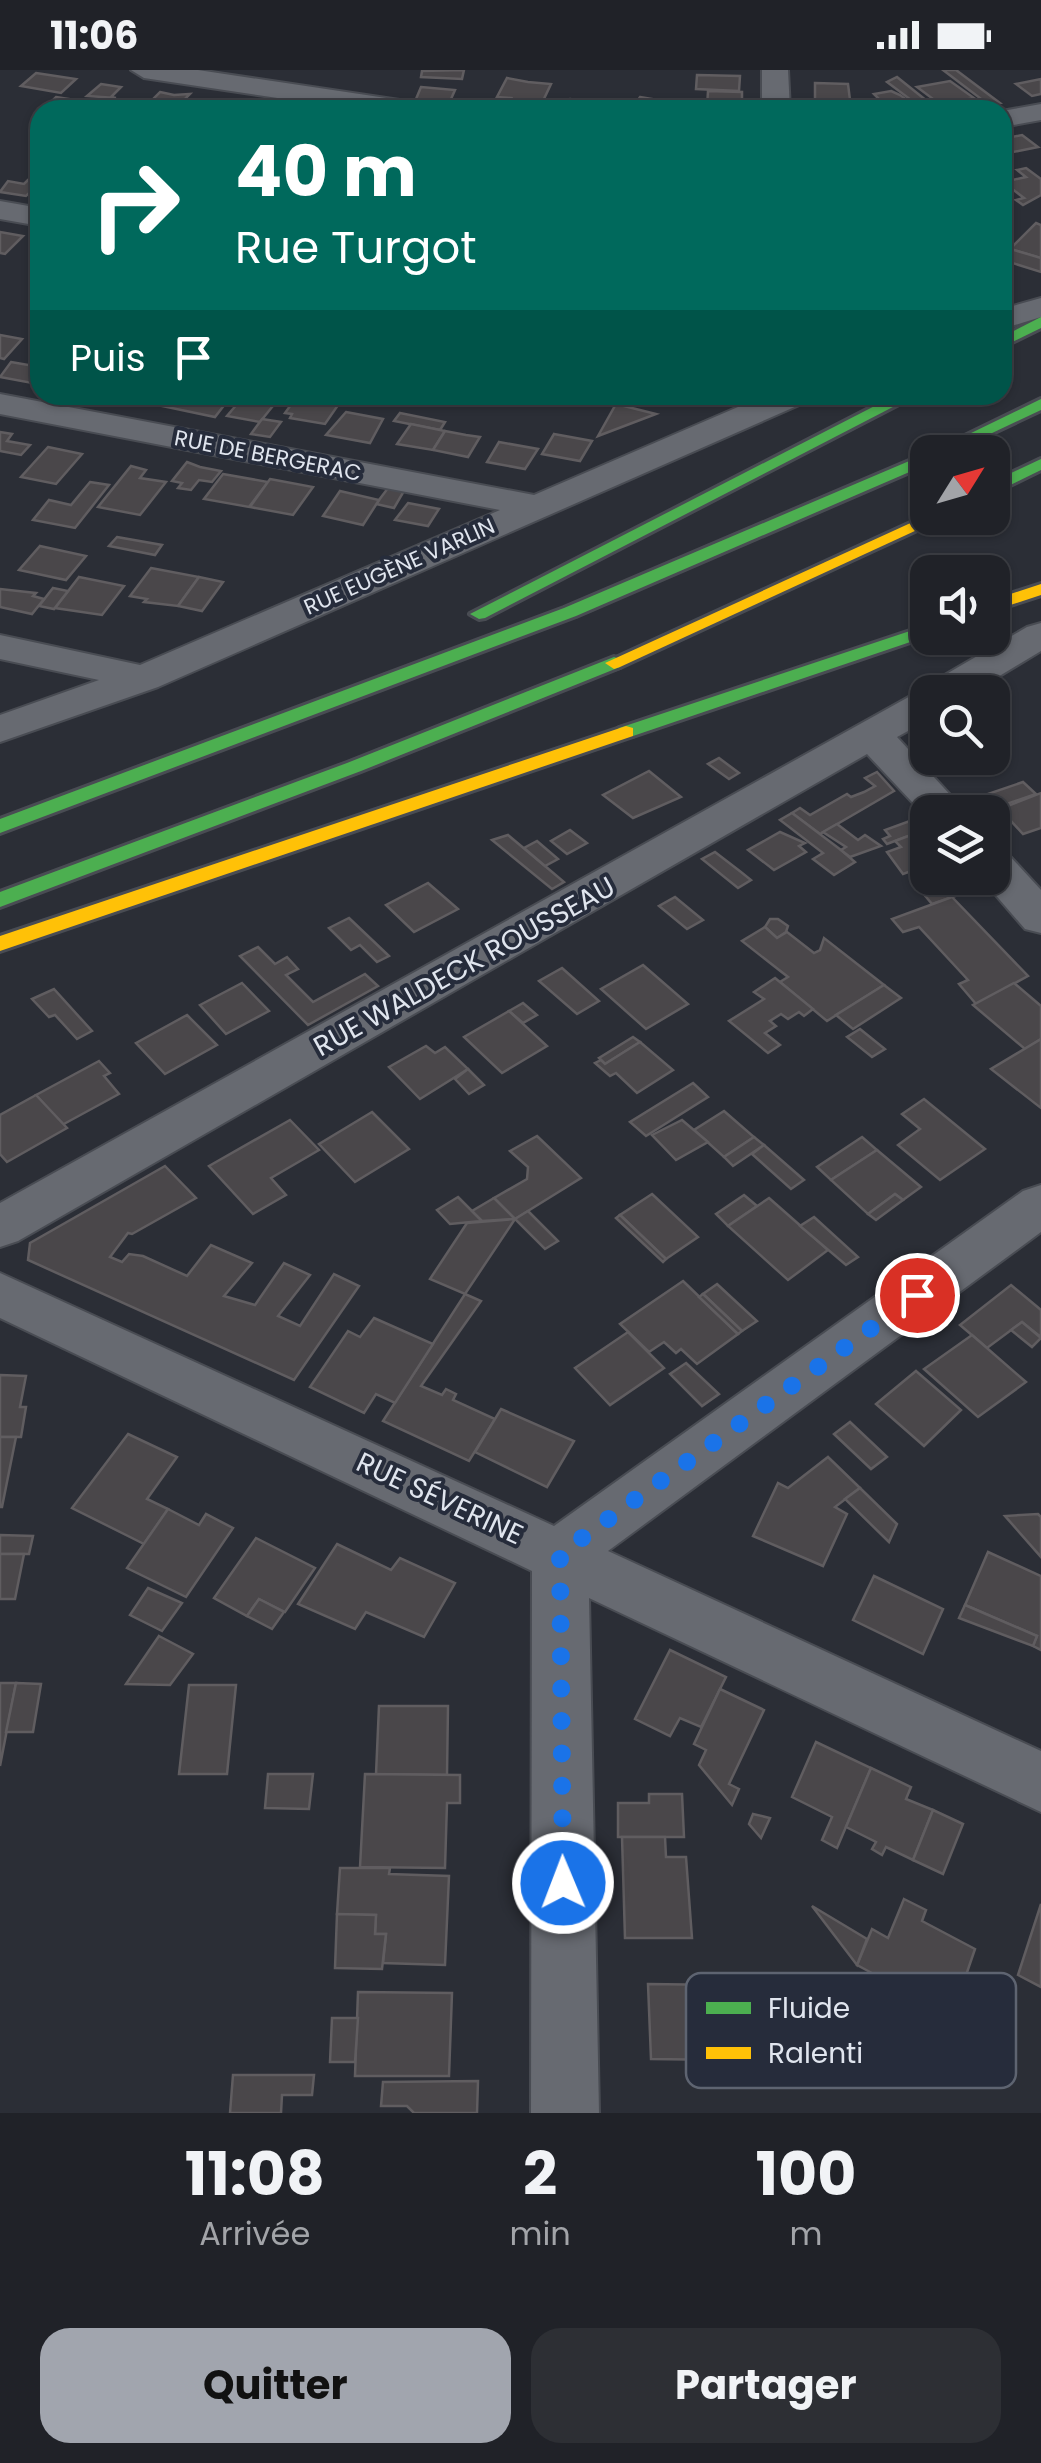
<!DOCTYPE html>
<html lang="fr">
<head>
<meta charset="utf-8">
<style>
  body { margin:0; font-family:Poppins,sans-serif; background:#2d2f34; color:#f1f3f6; height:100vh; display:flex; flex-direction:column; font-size:38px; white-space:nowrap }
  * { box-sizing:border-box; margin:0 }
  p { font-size:32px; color:#a2a4a8 }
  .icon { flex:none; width:55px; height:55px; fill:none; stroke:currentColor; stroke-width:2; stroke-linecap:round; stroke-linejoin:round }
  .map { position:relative; height:2043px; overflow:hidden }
  .side { display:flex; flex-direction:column; background:#202228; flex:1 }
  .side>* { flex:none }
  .hud { position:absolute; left:30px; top:30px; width:982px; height:305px; border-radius:30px; box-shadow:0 2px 8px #0004,0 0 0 2px #3d3f45; background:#00695c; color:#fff; overflow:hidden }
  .needle { width:65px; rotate:53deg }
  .controls { position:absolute; left:910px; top:365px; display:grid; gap:20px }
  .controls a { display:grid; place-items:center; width:100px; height:100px; border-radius:20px; background:#202228; box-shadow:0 2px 8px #0004,0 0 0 2px #3d3f45; font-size:50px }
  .pin { position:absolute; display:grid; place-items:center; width:85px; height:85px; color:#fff; margin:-42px; border:5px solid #fff; border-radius:50%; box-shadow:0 2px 10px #0007 }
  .me { position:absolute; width:110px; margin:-55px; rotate:359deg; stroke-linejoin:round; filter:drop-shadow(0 0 8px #0008) }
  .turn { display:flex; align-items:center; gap:35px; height:210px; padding:0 40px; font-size:45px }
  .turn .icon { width:130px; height:130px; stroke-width:2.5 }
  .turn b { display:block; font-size:70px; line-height:85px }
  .then { display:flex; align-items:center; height:95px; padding:0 40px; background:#0003; gap:20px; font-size:38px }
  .eta { display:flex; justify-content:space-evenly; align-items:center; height:170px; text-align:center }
  .eta b { font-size:60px; font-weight:700; line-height:70px }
  .action { display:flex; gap:20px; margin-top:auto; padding:20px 40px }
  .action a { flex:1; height:115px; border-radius:30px; background:#a1a5ae; color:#111; font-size:40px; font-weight:700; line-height:115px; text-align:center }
  .action a+a { background:#2d2f34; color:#f1f3f6 }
  .status { display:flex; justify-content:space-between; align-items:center; height:70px; padding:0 50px; background:#202228; direction:ltr }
  .status svg { height:28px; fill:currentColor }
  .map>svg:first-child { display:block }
  .building { fill:#4a474a; stroke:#605d60; stroke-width:2.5 }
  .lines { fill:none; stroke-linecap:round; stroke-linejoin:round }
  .street-casing { stroke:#494c53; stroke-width:4 }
  .fast-casing { stroke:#494c53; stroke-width:6 }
  .slow-casing { stroke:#494c53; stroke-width:6 }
  .street { fill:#676a71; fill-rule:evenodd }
  .fast { fill:#4caf50; fill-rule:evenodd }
  .slow { fill:#ffc107; fill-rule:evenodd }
  .route { stroke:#1a73e8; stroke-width:18; stroke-dasharray:0 32.4 }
  .labels { text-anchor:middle; stroke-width:8; stroke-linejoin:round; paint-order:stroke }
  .far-street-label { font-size:22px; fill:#e0e5ee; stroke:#262c3b }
  .street-label { font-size:28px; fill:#e0e5ee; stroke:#262c3b }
  .key { fill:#262c3b; stroke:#5e6471; stroke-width:2.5 }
  .key-label { font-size:28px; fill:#e0e5ee }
</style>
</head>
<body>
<div class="status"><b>11:06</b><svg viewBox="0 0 49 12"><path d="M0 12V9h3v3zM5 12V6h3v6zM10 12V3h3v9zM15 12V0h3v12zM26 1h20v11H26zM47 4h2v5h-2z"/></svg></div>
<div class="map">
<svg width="1041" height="2043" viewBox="0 0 1041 2043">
  <rect width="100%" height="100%" fill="#2b2e36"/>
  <g class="building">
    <polygon points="464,0 462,9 421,7 422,1"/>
    <polygon points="943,0 956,0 1000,33 989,35"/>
    <polygon points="36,3 76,9 61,23 21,16"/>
    <polygon points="697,5 740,6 739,21 696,19"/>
    <polygon points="897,7 927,31 915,33 887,12"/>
    <polygon points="507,8 528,12 551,14 542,33 518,34 509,31 511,28 497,27"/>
    <polygon points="1041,9 1041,24 1032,26 1016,14"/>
    <polygon points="950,11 974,28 941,35 917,17"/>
    <polygon points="815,13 848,14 850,30 815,29"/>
    <polygon points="101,14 121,17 111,27 116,28 87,26"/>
    <polygon points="421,17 455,20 447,38 427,36 416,29"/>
    <polygon points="708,21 742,22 742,39 707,38"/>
    <polygon points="891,21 900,25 911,33 881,39 870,30 879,29 874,24"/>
    <polygon points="160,22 174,25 190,24 180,34 152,30"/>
    <polygon points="56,27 82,31 73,39 48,35"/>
    <polygon points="640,27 675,33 670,40 631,40"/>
    <polygon points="570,29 593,33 589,40 562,39"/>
    <polygon points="1022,65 1038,77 1008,83 1002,79 1002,69"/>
    <polygon points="1026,98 1041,109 1041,125 1023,135 1016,130 1024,128 1003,112 1026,107 1017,100"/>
    <polygon points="28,110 40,113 26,126 0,122 8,111 24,114"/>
    <polygon points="1036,153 1041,155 1041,188 1010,179"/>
    <polygon points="0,162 23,166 5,184 0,183"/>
    <polygon points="1014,180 1041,188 1041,202 1003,190"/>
    <polygon points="0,265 22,269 4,289 0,288"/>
    <polygon points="11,292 40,297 40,304 32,313 0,307"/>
    <polygon points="171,325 212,328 232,325 215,347 162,336"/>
    <polygon points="298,325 318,329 320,325 345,325 325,354 290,348 292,344 285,343"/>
    <polygon points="244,326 276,332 260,352 227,346"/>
    <polygon points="616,334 656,344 598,366"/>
    <polygon points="346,342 383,349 370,373 326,365"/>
    <polygon points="400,343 445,352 440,360 394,351"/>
    <polygon points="262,349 281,352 270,367 251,364"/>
    <polygon points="411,354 440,360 445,361 433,380 397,374"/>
    <polygon points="445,361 466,365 480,367 468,387 433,380"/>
    <polygon points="0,362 12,364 7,371 30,375 21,385 0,381"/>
    <polygon points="554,364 592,371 580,391 542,384"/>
    <polygon points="499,372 538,379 525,399 487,392"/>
    <polygon points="48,377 82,384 56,414 21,407"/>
    <polygon points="187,392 200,397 221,401 212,412 199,410 191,420 178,418 182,413 172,411"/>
    <polygon points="131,396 146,400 140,408 166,412 140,445 98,437"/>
    <polygon points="223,404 268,412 249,437 204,429"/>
    <polygon points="270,409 313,417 293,445 250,437"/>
    <polygon points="90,412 109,415 75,458 33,450 49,430 71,435"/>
    <polygon points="388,418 404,421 394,438 376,434"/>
    <polygon points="340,421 379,430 363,455 323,446"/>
    <polygon points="408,433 439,439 428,456 395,450"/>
    <polygon points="117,467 162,475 155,485 109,476"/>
    <polygon points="40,476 86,486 66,510 19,500"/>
    <polygon points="151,498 199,507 178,536 144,532 147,529 130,526"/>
    <polygon points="79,507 124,516 102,545 55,538"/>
    <polygon points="199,507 223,512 202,541 178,536"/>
    <polygon points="53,518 68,521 54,539 39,536"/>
    <polygon points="0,519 36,523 33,526 44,529 32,544 0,537"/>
    <polygon points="719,688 739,703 729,709 708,694"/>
    <polygon points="649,701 681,727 633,748 603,725"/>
    <polygon points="877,702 894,721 820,764 792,743 800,738 810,745 847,724 851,727 864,722 875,716 865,708"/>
    <polygon points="1023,712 1036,724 998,737 985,725"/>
    <polygon points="1041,723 1041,758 1023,764 1000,739"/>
    <polygon points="792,743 841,780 855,792 834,805 813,789 823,783 780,750"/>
    <polygon points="918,748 927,759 887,774 883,769 890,766 885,760"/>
    <polygon points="837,754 858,770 865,765 881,776 850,787 841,780 846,777 823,762"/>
    <polygon points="927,759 928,795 903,804 887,782 901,777 895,771"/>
    <polygon points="570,760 587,773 567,784 551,771"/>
    <polygon points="780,762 805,773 799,776 806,782 774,800 748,780"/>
    <polygon points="508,765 545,796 564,812 552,819 492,770"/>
    <polygon points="537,771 558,789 545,796 524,778"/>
    <polygon points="715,782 741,802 751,810 738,818 702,789"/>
    <polygon points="930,808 958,808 970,821 932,834 917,816 933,811"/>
    <polygon points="428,813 458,839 414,862 386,835"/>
    <polygon points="675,827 703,850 687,859 659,836"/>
    <polygon points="952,827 1028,906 976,934 959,914 968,910 919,857 903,862 892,849"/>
    <polygon points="349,848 389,886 377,892 360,875 351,880 329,858"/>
    <polygon points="770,849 778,849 788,856 786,862 777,868 765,857"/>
    <polygon points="765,857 777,868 787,862 814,883 820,880 824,868 884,915 827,951 780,912 788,907 742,871"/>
    <polygon points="258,877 275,894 287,887 298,899 286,905 313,932 365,904 378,916 308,955 240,886"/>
    <polygon points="643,895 688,934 646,959 601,919"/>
    <polygon points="562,898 599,931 577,944 539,911"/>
    <polygon points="775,908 813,939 804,946 799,942 788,949 781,944 770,951 776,956 765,963 780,975 768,983 729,951 764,929 754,922"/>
    <polygon points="242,913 269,941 226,964 200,935"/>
    <polygon points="1014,913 1041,936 1041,969 1025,979 973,935"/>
    <polygon points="884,915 901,928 853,959 836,945"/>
    <polygon points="54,919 92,961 77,969 55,945 49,947 32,929"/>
    <polygon points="523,933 537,945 523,953 509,941"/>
    <polygon points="509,941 547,976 502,1003 464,967"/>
    <polygon points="187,945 217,975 165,1004 136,973"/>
    <polygon points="860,959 885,979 872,987 847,967"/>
    <polygon points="633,967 640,972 605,994 599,988"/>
    <polygon points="1041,969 1041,1038 991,999"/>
    <polygon points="640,972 673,1000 637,1023 616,1003 610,1006 595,993 601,990 605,994"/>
    <polygon points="426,976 435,983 445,977 468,999 420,1029 389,997"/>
    <polygon points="99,991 110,1003 104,1006 119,1024 62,1055 36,1025"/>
    <polygon points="468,999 484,1015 469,1024 455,1009"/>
    <polygon points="693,1013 708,1027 646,1066 630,1052"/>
    <polygon points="36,1025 67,1058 7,1092 0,1084 0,1045"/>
    <polygon points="924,1029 985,1079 940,1110 898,1075 920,1059 902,1044"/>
    <polygon points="724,1041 754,1067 724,1087 694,1060"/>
    <polygon points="372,1042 409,1079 355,1112 319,1074"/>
    <polygon points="290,1050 319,1080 271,1108 286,1125 253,1144 209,1096"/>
    <polygon points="682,1050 708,1072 676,1090 652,1065"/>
    <polygon points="537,1066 581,1108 515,1149 494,1128 527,1109 528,1097 510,1081"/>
    <polygon points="754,1067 764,1075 733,1096 724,1087"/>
    <polygon points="862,1067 877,1080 831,1110 817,1097"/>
    <polygon points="764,1075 804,1110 791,1119 752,1084"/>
    <polygon points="877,1080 921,1117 903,1130 895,1124 868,1144 831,1110"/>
    <polygon points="165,1096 196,1128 132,1164 128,1163 110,1187 122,1192 129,1184 143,1186 187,1206 211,1175 252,1193 224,1226 255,1235 284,1193 310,1205 278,1246 300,1256 334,1204 359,1216 294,1310 28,1190 30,1173"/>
    <polygon points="652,1124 698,1167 666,1189 620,1145"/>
    <polygon points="895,1124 903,1130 876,1150 868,1144"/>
    <polygon points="744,1125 757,1136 728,1156 716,1144"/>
    <polygon points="458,1127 482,1151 450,1154 437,1140"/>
    <polygon points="494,1128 515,1149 482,1151 472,1141"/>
    <polygon points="769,1128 828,1180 788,1210 728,1156"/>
    <polygon points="528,1141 558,1171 545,1179 515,1149"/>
    <polygon points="620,1145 666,1189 663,1192 616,1148"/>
    <polygon points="814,1147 858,1187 846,1195 800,1156"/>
    <polygon points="515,1149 465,1224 430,1209 467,1153"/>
    <polygon points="683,1211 738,1264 697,1294 681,1279 676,1283 664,1272 649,1282 620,1254"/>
    <polygon points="717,1214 757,1251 742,1261 703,1224"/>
    <polygon points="1011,1215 1041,1240 1041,1267 1022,1252 987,1278 960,1255"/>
    <polygon points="465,1224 481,1231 421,1316 442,1325 446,1319 456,1324 453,1330 495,1349 469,1391 383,1351"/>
    <polygon points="703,1224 742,1261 738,1264 699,1227"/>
    <polygon points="374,1248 433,1274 395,1333 376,1324 364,1343 310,1317 348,1261 360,1267"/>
    <polygon points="1022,1252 1041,1268 1032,1277 1011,1260"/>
    <polygon points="628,1262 664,1298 610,1335 575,1298"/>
    <polygon points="972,1265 1026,1312 978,1347 924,1299"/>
    <polygon points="686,1293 719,1324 702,1336 670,1304"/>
    <polygon points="916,1301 961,1340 924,1376 876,1334"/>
    <polygon points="0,1305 26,1306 20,1337 26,1337 21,1367 0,1367"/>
    <polygon points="501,1339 574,1371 547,1417 475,1382"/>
    <polygon points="850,1352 887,1387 871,1399 834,1364"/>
    <polygon points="128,1364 177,1387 147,1429 168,1439 144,1474 72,1438"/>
    <polygon points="0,1367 16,1367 2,1437 0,1437"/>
    <polygon points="828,1387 860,1418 835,1437 847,1444 823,1496 753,1466 778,1413 788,1418"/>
    <polygon points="860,1418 897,1454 889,1472 845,1429"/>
    <polygon points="168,1439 199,1455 206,1444 233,1458 186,1527 127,1498"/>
    <polygon points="1038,1444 1041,1447 1041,1487 1005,1446"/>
    <polygon points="0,1465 33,1466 29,1484 0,1484"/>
    <polygon points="256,1468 315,1498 285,1542 259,1529 247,1546 214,1528"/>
    <polygon points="337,1474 391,1500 400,1488 455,1513 424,1567 366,1542 355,1559 298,1534"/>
    <polygon points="988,1482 1041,1506 1041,1580 1033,1576 1037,1566 965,1535"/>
    <polygon points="0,1484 24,1484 15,1529 0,1529"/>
    <polygon points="874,1506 943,1539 923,1584 853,1550"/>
    <polygon points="148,1518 182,1533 162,1561 130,1545"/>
    <polygon points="259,1529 284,1542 272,1559 247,1546"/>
    <polygon points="965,1535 1037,1566 1033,1576 959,1548"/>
    <polygon points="159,1566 193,1584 170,1615 126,1614"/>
    <polygon points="670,1580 726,1607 701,1657 680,1648 670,1666 635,1649"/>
    <polygon points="0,1613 16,1613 0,1696"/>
    <polygon points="16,1613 41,1614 33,1662 6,1662"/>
    <polygon points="189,1615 236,1615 227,1704 179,1704"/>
    <polygon points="720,1619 764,1640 729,1714 739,1719 732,1735 699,1695 706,1680 694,1674"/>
    <polygon points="379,1636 448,1636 447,1705 376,1704"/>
    <polygon points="816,1672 871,1698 837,1778 822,1770 832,1747 792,1727"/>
    <polygon points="871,1698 911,1717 906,1729 933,1740 913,1790 886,1777 882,1785 872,1779 876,1772 846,1757"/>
    <polygon points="268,1704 313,1704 309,1739 265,1738"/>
    <polygon points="365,1704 460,1705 460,1733 447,1733 445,1798 360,1797"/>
    <polygon points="649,1724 682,1724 684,1767 618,1767 618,1733 649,1733"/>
    <polygon points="933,1740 963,1754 943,1804 913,1790"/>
    <polygon points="753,1744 770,1748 761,1768 749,1754"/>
    <polygon points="622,1767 665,1767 666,1787 686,1787 692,1868 625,1868"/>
    <polygon points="340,1798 390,1798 389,1804 449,1806 445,1895 383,1893 386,1864 375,1864 376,1845 337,1844"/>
    <polygon points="904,1829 926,1840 922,1851 975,1879 952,1946 857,1895 872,1859 888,1868"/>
    <polygon points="1041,1834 1041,1917 1018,1905"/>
    <polygon points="812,1836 867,1869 857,1895"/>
    <polygon points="337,1844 376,1845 375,1864 386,1864 382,1899 335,1898"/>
    <polygon points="648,1914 722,1915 726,1990 651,1989"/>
    <polygon points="358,1922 452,1923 449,2006 355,2006"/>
    <polygon points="332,1948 358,1948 355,1992 330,1992"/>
    <polygon points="233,2005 314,2005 312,2025 282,2025 281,2043 230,2043"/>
    <polygon points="478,2011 477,2043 414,2043 407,2036 381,2036 383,2012"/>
  </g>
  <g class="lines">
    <g class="street-casing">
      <g id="street">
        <polygon points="131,0 198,0 413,32 427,40 358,40 144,8"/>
        <polygon points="762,0 788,0 790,40 762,40"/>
        <polygon points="1041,34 1041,50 1002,57 1002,41"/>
        <polygon points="0,131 40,138 40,156 0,149"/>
        <polygon points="1041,228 1041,247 1002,259 1002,239"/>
        <polygon points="0,324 534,425 766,325 811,325 806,332 158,617 0,672 0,645 99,610 0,589 0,565 140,595 500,440 0,344"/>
        <polygon points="1041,553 1041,581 973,622 928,622 928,650 897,667 966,742 928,742 928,749 867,684 18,1171 0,1177 0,1133 914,624 926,621 931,613 1027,557"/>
        <polygon points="992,779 1007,783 1041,820 1041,863 1025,859 981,808 992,808"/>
        <polygon points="1041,1115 1041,1162 608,1481 1041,1681 1041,1742 589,1528 599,2043 531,2043 532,1501 0,1248 0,1203 554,1456 1023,1121"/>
      </g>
    </g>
    <g class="fast-casing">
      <g id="fast">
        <polygon points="1041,247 1041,258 1002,277 1002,267"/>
        <polygon points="896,325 916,325 485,548 479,549 470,544"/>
        <polygon points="1041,329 1041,340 952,382 932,382"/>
        <polygon points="928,383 928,394 576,546 0,763 0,749 564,538"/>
        <polygon points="1041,389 1041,400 992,424 992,412"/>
        <polygon points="928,555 928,566 633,666 619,666 616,662 619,658"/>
        <polygon points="614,587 620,589 620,597 361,701 0,837 0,822 347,693"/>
      </g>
    </g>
    <g class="slow-casing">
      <g id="slow">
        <polygon points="928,445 943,448 620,597 614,599 605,593"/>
        <polygon points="1041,514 1041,525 992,541 992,530"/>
        <polygon points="626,656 633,658 633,666 0,881 0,866"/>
      </g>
    </g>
    <use href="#street" class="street"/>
    <use href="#fast" class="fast"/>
    <use href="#slow" class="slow"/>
  </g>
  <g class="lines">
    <polyline class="route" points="563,1813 560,1484 917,1225"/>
  </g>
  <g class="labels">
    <g class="far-street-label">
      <text transform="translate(268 385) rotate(11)" y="8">RUE DE BERGERAC</text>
      <text transform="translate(399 496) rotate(-24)" y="8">RUE EUGÈNE VARLIN</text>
    </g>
    <g class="street-label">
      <text transform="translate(464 896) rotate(-29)" y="10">RUE WALDECK ROUSSEAU</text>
      <text transform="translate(440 1428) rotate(25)" y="10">RUE SÉVERINE</text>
    </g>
  </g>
  <rect x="686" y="1903" width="330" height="115" rx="15" class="key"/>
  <rect x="706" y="1932" width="45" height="12" fill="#4caf50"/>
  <rect x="706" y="1977" width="45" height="12" fill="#ffc107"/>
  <g class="key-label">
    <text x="768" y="1948">Fluide</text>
    <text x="768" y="1993">Ralenti</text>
  </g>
</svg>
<div class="controls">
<a><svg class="needle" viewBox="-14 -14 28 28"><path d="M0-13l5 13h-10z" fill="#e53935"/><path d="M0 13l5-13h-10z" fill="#a2a4a8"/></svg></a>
<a><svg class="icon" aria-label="sound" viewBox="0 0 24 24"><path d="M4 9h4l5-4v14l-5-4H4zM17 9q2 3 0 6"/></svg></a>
<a><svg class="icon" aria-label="search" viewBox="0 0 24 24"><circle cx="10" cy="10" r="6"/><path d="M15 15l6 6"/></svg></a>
<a><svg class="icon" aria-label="layers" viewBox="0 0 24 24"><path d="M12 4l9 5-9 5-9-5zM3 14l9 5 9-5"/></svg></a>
</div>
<div class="pin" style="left:917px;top:1225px;background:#d93025"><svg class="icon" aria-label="arrive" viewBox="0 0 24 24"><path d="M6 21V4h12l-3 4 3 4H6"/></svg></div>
<svg class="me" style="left:563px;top:1813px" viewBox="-20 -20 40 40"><circle r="17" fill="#1a73e8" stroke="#fff" stroke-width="3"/><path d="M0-11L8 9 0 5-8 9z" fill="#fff"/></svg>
<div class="hud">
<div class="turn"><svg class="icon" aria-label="right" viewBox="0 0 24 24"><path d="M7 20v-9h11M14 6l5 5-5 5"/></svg><div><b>40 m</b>Rue Turgot</div></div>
<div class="then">Puis<svg class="icon" aria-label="arrive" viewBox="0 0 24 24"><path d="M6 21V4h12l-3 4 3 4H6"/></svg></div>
</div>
</div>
<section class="side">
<div class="eta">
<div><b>11:08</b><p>Arrivée</p></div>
<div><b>2</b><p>min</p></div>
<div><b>100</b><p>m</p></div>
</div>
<div class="action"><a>Quitter</a><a>Partager</a></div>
</section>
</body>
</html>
